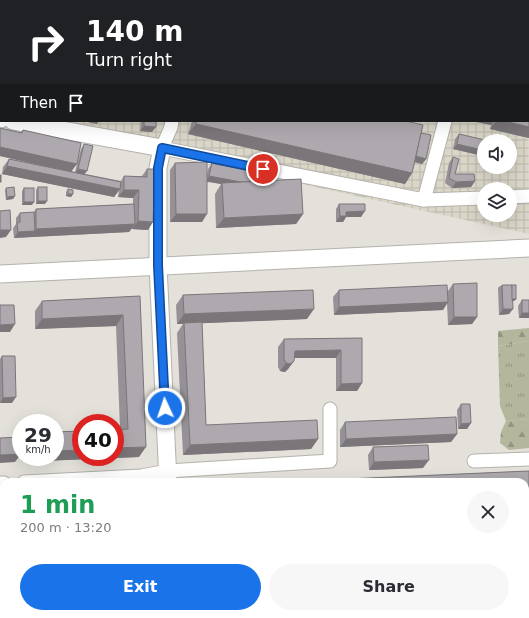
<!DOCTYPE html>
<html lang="en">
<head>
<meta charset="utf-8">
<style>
  body { margin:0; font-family:"DejaVu Sans",sans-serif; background:#f7f7f7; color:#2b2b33; height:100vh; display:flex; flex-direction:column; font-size:15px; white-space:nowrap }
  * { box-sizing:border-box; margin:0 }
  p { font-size:13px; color:#7c7c81 }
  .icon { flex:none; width:22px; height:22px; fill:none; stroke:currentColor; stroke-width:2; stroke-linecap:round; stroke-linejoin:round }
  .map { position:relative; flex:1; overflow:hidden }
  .sheet { position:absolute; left:0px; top:478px; width:529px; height:140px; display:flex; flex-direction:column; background:#fff; border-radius:12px 12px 0 0; box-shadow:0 4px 16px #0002 }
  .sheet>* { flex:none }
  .top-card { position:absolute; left:0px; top:0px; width:529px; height:122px; box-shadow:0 4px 16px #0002; background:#202124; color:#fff; overflow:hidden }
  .fabs { position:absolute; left:477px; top:134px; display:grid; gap:8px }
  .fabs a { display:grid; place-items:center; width:40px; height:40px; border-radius:50%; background:#fff; box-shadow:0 4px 16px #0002; font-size:20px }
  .speed { position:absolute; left:12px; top:414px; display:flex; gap:8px; font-size:20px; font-weight:700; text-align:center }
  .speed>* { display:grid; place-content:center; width:52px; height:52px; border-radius:50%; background:#fff; box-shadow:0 4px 16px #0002; line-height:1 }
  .speed small { font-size:10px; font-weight:400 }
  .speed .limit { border:6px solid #d22; background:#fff; color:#111 }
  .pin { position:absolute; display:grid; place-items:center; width:34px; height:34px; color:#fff; margin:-17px; border:2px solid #fff; border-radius:50%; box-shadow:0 1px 4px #0007 }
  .me { position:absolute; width:44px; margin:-22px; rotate:357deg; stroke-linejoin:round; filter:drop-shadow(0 0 3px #0008) }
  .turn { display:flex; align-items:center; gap:14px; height:84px; padding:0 20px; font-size:18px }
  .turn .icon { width:52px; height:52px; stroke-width:2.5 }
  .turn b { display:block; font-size:28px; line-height:34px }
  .then { display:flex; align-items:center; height:38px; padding:0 20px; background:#0003; gap:8px; font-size:15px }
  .round { display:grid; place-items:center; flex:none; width:42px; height:42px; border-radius:21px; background:#f7f7f7 }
  .overview { display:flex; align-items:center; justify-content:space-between; height:68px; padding:0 20px }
  h1 { font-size:24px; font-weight:600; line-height:30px; color:#1e9e55 }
  .button { display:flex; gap:8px; margin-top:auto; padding:8px 20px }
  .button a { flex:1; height:46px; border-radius:24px; background:#1a73e8; color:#fff; font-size:16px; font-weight:600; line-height:46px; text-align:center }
  .button a+a { background:#f7f7f7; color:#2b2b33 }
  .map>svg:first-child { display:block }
  .industrial { fill:url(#industrial-grid); fill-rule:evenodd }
  .grass { fill:url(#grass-tufts) }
  .forest { fill:url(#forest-firs) }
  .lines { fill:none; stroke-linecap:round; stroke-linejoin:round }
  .minor-casing { stroke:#b4b2ac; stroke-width:15 }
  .tertiary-casing { stroke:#b4b2ac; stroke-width:19 }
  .minor { stroke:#fff; stroke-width:13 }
  .tertiary { stroke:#fff; stroke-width:17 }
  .wall { fill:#969196 }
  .shaded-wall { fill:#7a767a }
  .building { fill:#aea9ae; stroke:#7a767a }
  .route-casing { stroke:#114b97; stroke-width:10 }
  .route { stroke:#1a73e8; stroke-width:7 }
</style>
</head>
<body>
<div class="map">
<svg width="529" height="618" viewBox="0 0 529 618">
  <defs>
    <pattern id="industrial-grid" width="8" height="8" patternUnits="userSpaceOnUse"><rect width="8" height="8" fill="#dad6c8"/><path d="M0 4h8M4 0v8" fill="none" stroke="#bbb8ac"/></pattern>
    <pattern id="grass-tufts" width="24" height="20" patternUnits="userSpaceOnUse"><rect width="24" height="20" fill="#b4b79c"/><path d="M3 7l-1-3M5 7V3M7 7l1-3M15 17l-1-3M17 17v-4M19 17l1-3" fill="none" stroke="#93957f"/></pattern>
    <pattern id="forest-firs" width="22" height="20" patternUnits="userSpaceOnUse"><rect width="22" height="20" fill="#b4b79c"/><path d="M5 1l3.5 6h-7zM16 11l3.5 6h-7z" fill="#93957f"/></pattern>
  </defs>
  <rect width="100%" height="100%" fill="#e3e1da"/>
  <g class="industrial">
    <polygon points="0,0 461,0 466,1 1,1 1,118"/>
    <path d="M 528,15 L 529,234 L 15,121 L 528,121 ZM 484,141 L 510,141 L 510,167 L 484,167 ZM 484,189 L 510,189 L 510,215 L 484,215 Z"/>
  </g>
  <polygon class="grass" points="529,341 529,419 506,421 500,406 498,346"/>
  <g class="forest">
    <polygon points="529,328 529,341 498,346 498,331"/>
    <polygon points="529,419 529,448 509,450 500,443 501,432 506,421"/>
  </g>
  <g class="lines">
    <g class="minor-casing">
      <g id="minor">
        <polyline points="374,0 378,1"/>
        <polyline points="185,1 185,0"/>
        <polyline points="528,35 529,35"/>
        <polyline points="172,121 171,127 162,148 424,200 484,198"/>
        <polyline points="510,197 529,196"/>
        <polyline points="424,200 445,121"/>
        <polyline points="474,461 529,459"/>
        <polyline points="24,482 141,476 168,471 330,461 330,409"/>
        <polyline points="0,483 4,483"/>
      </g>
    </g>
    <g class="tertiary-casing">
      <g id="tertiary">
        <polyline points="0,118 1,119"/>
        <polyline points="13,121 162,148 158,168 158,265 168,482"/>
        <polyline points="0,274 529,248"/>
        <polyline points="175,614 175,618"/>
      </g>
    </g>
    <use href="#minor" class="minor"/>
    <use href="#tertiary" class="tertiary"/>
  </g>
  <g class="wall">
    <polygon points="141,121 156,121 152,132 140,131"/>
    <polygon points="192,121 406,121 421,133 426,159 422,164 415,162 412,173 405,184 188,134"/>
    <polygon points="472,121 528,121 529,138 490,129 491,125"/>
    <polygon points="23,130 71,171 75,172 81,149 84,144 85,174 121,181 124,176 142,176 147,169 148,230 132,229 132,228 129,232 14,238 13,228 16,224 16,218 20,213 34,212 36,209 133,204 133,198 118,197 119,190 114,197 2,174 3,167 9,159 43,166 0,156"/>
    <polygon points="459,134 482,150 479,155 453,149 455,139"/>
    <polygon points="453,157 455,174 475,181 471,187 452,188 445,183 449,163"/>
    <polygon points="175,163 207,175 208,169 212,163 250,182 303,214 296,224 216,228 215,194 221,184 207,182 202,222 170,222 170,170"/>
    <polygon points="38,187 45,204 36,204 36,190"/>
    <polygon points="6,188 15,196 13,199 6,200 5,191"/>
    <polygon points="24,188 32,205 22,205 22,191"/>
    <polygon points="68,189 73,194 71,197 66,196 66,192"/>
    <polygon points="339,204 361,217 346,217 343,222 336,222 336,209"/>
    <polygon points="453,284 477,317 472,324 448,325 447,303 443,310 334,315 333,297 339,290 448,291"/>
    <polygon points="512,285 516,299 514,301 512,301 509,314 499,315 498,288 500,286"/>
    <polygon points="183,295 307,319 202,323 206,425 318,439 311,449 183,455 177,333 183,324 177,324 176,305"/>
    <polygon points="140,296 139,457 41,461 40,457 55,457 120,429 116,326 35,329 35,311 42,301"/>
    <polygon points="522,300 529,318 519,318 518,306"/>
    <polygon points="362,338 362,383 357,391 336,391 336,358 294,358 294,361 288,369 285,372 280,371 278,367 278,347 284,339"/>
    <polygon points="2,356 12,403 0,403 0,359"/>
    <polygon points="461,404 471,423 467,429 458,429 457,410"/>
    <polygon points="345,422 457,434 451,442 340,447 340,430"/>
    <polygon points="373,447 423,468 369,470 368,455"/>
    <polygon points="529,471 529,565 525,565 525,482 344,482 346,479"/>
    <polygon points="49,614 155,614 155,618 50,618 52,616 49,616"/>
    <polygon points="234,614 264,614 263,616 263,618 234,618"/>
    <rect x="267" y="614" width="27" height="4"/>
    <polygon points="371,614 418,614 389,618 372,618"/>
  </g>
  <g class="shaded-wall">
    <rect x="0" y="32" width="1" height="11"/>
    <rect x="0" y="65" width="1" height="9"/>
    <polygon points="82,121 99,121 97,124"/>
    <polygon points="472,121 494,121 491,125"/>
    <polygon points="496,121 504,121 529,127 529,138 490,129"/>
    <polygon points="196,124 412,173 405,184 188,134"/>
    <polygon points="144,126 156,127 152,132 140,131"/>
    <polygon points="457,144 482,150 479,155 453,149"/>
    <polygon points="0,147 77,164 71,172 0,156"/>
    <polygon points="414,156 426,159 422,164 410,161"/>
    <polygon points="7,166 120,189 114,197 2,174"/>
    <polygon points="78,169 87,171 83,176 74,174"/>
    <polygon points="209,176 250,184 222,183 221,184 206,181"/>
    <polygon points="475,181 471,187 452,188 456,182"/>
    <polygon points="124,190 139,190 133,198 118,197"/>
    <polygon points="68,194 73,194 71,197 66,196"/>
    <polygon points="15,196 13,199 6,200 7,197"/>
    <polygon points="38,201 47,201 45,204 36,204"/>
    <polygon points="24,202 34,202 32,205 22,205"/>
    <polygon points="365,211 361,217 346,217 343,222 336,222 340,216 346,212"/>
    <polygon points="176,214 207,214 202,222 170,222"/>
    <polygon points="303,214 296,224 216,228 224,218"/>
    <polygon points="138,221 153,222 148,230 132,229"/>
    <polygon points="135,224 129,232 31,237 36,229"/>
    <polygon points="0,230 11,230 6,237 0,238"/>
    <polygon points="35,231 31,237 14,238 18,232"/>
    <polygon points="510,299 516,299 514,301 508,301"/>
    <polygon points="448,302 443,310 334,315 339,307"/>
    <polygon points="314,309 307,319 184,324 184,323 183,324 177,324 184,314"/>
    <polygon points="503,309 513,309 509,314 499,315"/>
    <polygon points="522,313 529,313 529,318 519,318"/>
    <polygon points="123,315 116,326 35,329 42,319"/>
    <polygon points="454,317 477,317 472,324 448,325"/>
    <polygon points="15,324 10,332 0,332 0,325"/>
    <polygon points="341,350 336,358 289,358 295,351"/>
    <polygon points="294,361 288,369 285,372 280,371 286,363"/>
    <polygon points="362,383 357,391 336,391 341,384"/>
    <polygon points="16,397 12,403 0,403 3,398"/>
    <polygon points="471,423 467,429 458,429 461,424"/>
    <polygon points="457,434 451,442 340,447 346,439"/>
    <polygon points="318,439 311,449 183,455 190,445"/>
    <polygon points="146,447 139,457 41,461 44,457 55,457 55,451 81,450 81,457 115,457 115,448"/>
    <polygon points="21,454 15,462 0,463 0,455"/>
    <polygon points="429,460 423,468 369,470 374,462"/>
    <rect x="0" y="535" width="4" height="10"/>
    <polygon points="529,555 529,565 525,565 525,556"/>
    <polygon points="50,614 53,614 52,616 49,616"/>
    <polygon points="376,614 418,614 389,618 374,618"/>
  </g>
  <g class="building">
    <polygon points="0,0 145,0 145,1 1,1 1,32 0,32"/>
    <polygon points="222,0 316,0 320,1 222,1"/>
    <polygon points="528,45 529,46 529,127 504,121 528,121"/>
    <rect x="0" y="49" width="1" height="16"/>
    <polygon points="144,121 156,121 156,127 144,126"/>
    <polygon points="196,121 406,121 423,125 412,173 196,124"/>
    <polygon points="0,128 22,133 23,130 81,143 77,164 0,147"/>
    <polygon points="421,133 431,135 426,159 416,156"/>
    <polygon points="459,134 485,140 484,141 482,150 457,144"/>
    <polygon points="84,144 93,146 87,171 78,169"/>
    <polygon points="453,157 459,159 455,174 474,174 475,181 456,182 449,178"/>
    <polygon points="9,159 121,182 120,189 7,166"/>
    <polygon points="207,162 207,214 176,214 175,163"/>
    <polygon points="212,163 252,171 250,182 241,182 209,176"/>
    <polygon points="147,169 155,169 153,222 138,221 139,190 124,190 124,176 147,177"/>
    <rect x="0" y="175" width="1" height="7"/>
    <polygon points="301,179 303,214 224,218 222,183"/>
    <polygon points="14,187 15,196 7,197 6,188"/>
    <rect x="38" y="187" width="9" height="14"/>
    <rect x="24" y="188" width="10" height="14"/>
    <polygon points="68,189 73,190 73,194 68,194"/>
    <polygon points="134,204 135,224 36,229 36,209"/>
    <polygon points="339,204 365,204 365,211 346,212 346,216 340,216"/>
    <polygon points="10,210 11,230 0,230 0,211"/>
    <polygon points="34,212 35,231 18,232 17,223 20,222 20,213"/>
    <polygon points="477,283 477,317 454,317 453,284"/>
    <polygon points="447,285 448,302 339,307 339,290"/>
    <polygon points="502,285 512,285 513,309 503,309"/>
    <rect x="512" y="285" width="4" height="14"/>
    <polygon points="313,290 314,309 184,314 183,295"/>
    <polygon points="140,296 146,447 115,448 115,430 128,429 123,315 42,319 42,301"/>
    <rect x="522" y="300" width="7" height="13"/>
    <polygon points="0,305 14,305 15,324 0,325"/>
    <polygon points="202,322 206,425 317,420 318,439 190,445 184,323"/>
    <polygon points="362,338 362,383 341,384 341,350 295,351 294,361 290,364 286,363 284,359 284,339"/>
    <polygon points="2,356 15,356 16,397 3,398"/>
    <polygon points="461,404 470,404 471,423 461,424"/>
    <polygon points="456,417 457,434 346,439 345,422"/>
    <polygon points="81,431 81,450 55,451 55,432"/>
    <polygon points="20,437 21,454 0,455 0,438"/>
    <polygon points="428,445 429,460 374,462 373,447"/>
    <polygon points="529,471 529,518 528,490 525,490 525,482 346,482 346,479"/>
    <polygon points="4,516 4,535 0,535 0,517"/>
    <polygon points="525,532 529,532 529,555 525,556"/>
    <rect x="54" y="614" width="101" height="4"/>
    <rect x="240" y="614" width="23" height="4"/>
    <polygon points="271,614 294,614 294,617 271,618"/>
  </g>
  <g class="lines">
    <g class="route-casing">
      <polyline id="route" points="165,408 158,265 158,168 162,148 263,169"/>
    </g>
    <use href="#route" class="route"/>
  </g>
</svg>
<div class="fabs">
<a><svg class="icon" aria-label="sound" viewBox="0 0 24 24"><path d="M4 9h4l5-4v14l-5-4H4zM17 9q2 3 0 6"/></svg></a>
<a><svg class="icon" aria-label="layers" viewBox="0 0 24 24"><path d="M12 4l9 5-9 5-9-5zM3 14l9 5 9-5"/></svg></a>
</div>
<div class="speed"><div>29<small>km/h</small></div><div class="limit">40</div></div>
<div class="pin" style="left:263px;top:169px;background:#d93025"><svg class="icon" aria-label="arrive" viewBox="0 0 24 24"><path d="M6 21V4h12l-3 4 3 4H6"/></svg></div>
<svg class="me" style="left:165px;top:408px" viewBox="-20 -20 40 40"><circle r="17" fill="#1a73e8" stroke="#fff" stroke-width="3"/><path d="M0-11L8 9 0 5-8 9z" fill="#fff"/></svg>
<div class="top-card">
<div class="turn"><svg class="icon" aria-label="right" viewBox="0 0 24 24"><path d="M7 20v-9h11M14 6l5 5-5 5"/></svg><div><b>140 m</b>Turn right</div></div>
<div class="then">Then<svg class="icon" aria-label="arrive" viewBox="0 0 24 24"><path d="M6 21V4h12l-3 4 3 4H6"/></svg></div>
</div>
<section class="sheet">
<div class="overview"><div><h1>1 min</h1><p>200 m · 13:20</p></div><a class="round"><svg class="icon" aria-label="close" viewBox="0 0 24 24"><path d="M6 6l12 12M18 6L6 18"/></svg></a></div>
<div class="button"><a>Exit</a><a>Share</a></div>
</section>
</div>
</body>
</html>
